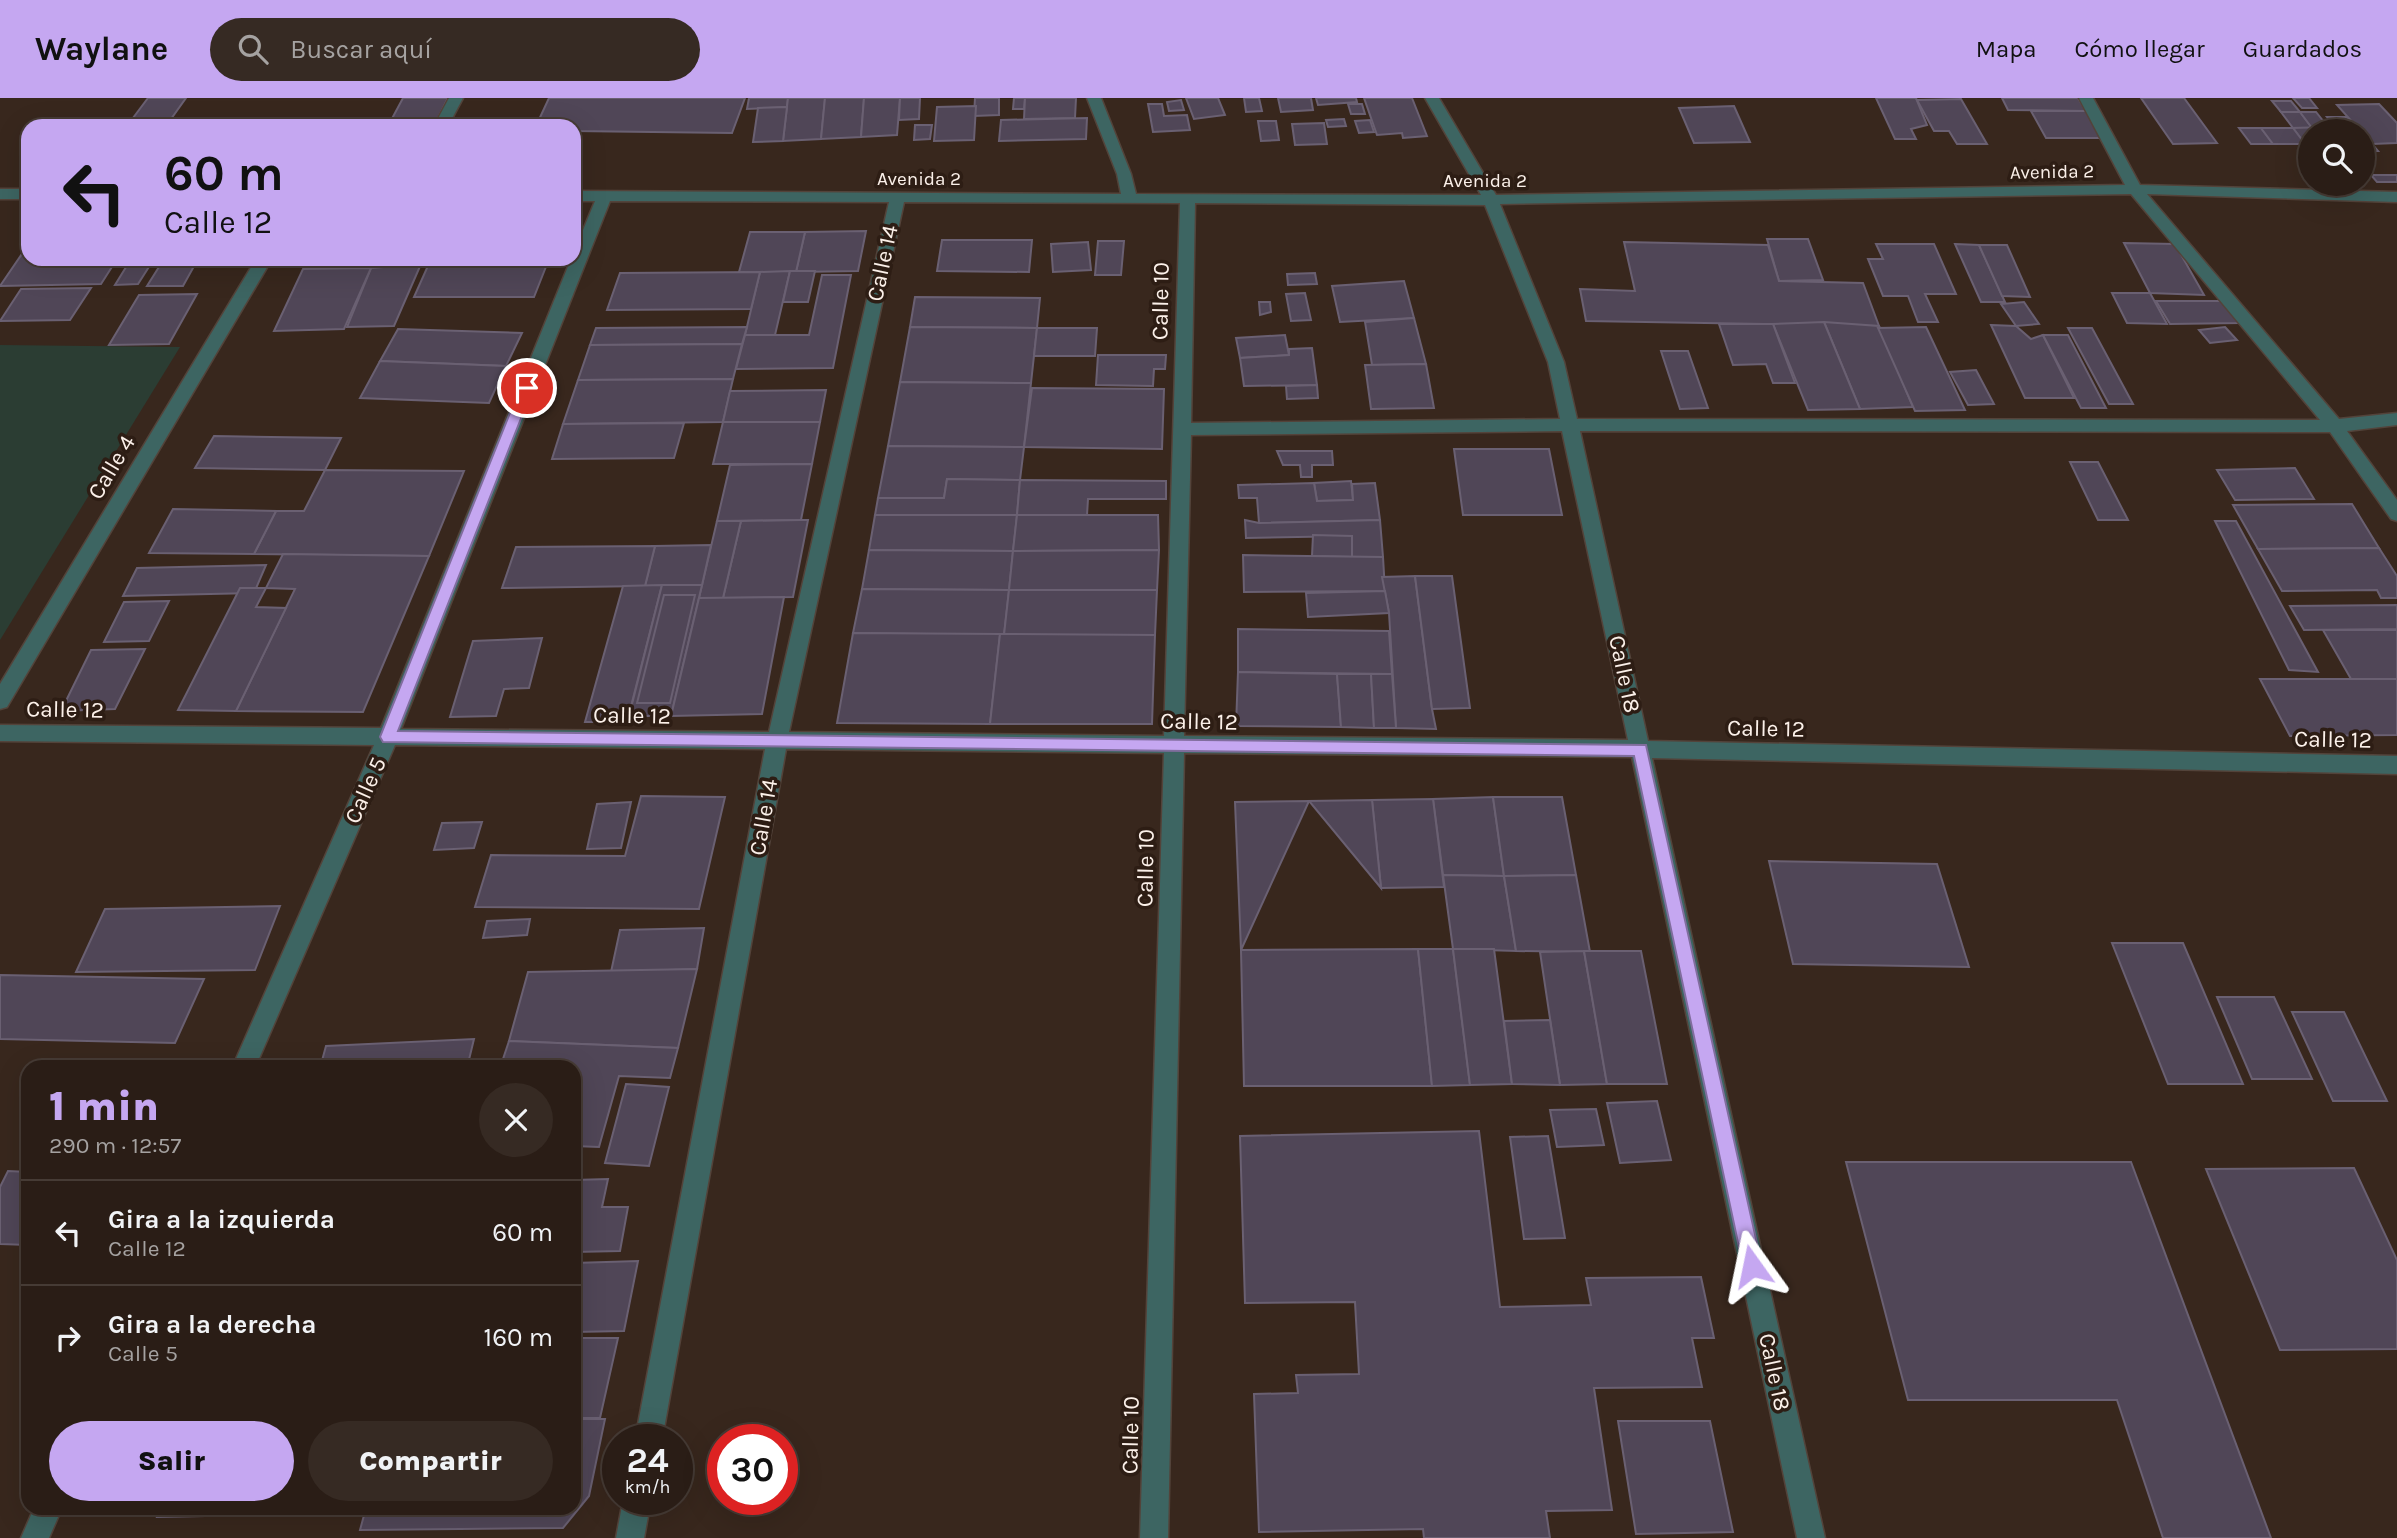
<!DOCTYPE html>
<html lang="es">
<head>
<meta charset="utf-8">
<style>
  body { margin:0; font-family:Karla,sans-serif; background:#362a23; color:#f1f3f6; height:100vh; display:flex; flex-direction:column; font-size:26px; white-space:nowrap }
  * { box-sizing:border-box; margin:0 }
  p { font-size:23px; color:#a5a2a1 }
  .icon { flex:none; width:38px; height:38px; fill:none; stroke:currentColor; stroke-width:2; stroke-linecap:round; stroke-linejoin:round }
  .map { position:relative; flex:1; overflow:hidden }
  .details { position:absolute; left:21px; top:962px; width:560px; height:455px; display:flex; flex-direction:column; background:#2a1d16; border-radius:21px; box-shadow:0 7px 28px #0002,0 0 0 2px #463b35 }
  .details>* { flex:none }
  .banner { position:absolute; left:21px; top:21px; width:560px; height:147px; border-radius:21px; box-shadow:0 7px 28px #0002,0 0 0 2px #463b35; background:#c5a7f1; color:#111; overflow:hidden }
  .controls { position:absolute; left:2298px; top:21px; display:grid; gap:14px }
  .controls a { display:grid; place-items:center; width:77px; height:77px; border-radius:50%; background:#2a1d16; box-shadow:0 7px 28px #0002,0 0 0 2px #463b35; font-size:35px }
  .speed { position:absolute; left:602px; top:1326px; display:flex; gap:14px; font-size:35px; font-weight:700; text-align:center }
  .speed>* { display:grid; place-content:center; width:91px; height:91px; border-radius:50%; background:#2a1d16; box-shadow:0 7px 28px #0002,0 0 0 2px #463b35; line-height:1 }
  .speed small { font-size:18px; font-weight:400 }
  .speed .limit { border:10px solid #d22; background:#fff; color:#111 }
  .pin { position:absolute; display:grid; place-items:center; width:60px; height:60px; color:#fff; margin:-30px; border:4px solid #fff; border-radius:50%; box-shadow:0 2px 7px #0007 }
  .me { position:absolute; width:77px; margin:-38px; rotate:348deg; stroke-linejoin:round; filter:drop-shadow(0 0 5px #0008) }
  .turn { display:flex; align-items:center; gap:24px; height:147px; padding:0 28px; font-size:32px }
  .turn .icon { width:91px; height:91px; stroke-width:2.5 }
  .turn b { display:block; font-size:49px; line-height:60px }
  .round { display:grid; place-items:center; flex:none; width:74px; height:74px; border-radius:37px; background:#362a23 }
  .overview { display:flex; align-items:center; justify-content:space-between; height:119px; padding:0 28px }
  h1 { font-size:42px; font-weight:800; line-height:52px; color:#c5a7f1 }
  .primary-button { display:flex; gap:14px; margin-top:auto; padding:14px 28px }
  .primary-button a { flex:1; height:80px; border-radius:42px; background:#c5a7f1; color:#111; font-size:28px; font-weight:800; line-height:80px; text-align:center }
  .primary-button a+a { background:#362a23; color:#f1f3f6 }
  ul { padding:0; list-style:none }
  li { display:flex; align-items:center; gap:21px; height:105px; padding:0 28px; border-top:2px solid #463b35 }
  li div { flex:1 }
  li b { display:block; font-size:26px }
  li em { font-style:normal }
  header { display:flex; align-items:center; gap:42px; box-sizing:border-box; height:98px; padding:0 35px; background:#c5a7f1; color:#111 }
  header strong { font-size:33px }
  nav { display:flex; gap:38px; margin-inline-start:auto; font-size:24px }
  .search { width:490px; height:63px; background:#362a23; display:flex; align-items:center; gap:18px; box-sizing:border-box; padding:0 24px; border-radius:38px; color:#a5a2a1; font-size:26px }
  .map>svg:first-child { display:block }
  .green { fill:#2b3d33 }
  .building { fill:#504657; stroke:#6a6072; stroke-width:2 }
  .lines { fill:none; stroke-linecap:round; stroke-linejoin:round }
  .street-casing { stroke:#53433a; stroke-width:3 }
  .street { fill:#3d6562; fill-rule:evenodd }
  .route { fill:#c5a7f1; stroke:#806d9d; stroke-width:2 }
  .labels { text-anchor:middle; stroke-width:7; stroke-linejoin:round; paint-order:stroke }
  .far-street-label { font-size:19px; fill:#fbf0e9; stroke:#2d1d14 }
  .street-label { font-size:23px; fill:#fbf0e9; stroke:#2d1d14 }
</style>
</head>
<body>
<header>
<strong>Waylane</strong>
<div class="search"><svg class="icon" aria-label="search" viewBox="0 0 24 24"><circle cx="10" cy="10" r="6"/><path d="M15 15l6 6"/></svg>Buscar aquí</div>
<nav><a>Mapa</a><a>Cómo llegar</a><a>Guardados</a></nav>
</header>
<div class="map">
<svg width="2397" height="1440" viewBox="0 0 2397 1440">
  <rect width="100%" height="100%" fill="#38271d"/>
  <polygon class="green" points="0,247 180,249 0,542"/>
  <g class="building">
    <polygon points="148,0 186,0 166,28 127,28"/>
    <polygon points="403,0 448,0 434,28 388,28"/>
    <polygon points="549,0 745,0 732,35 574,33 574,28 536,28"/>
    <polygon points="749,0 788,0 787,9 747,11"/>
    <polygon points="788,0 825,0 821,41 783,43"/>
    <polygon points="825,0 864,0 861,39 821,41"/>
    <polygon points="864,0 900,0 897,37 861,39"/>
    <polygon points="900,0 920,0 919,21 899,22"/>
    <polygon points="975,0 999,0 999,17 974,18"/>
    <polygon points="1014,0 1025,0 1024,11 1013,11"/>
    <polygon points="1025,0 1076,0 1075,20 1024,21"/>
    <polygon points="1186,0 1218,0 1225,17 1194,21"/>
    <polygon points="1244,0 1259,0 1262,13 1246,14"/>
    <polygon points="1278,0 1311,0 1313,12 1281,14"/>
    <polygon points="1316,0 1356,0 1357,4 1318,7"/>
    <polygon points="1364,0 1412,0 1427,38 1403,40 1402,35 1377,37"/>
    <polygon points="1876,0 1916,0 1927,27 1911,31 1916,41 1895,41"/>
    <polygon points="2002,0 2078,0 2086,13 2008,12"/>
    <polygon points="2141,0 2184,0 2217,45 2173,46"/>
    <polygon points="2293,0 2309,0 2317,10 2302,10"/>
    <polygon points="1961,1 1987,46 1957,46 1949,33 1934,33 1917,2"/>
    <polygon points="1181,2 1184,12 1169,13 1167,4"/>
    <polygon points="2272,3 2291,3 2300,14 2281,14"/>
    <polygon points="1148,6 1162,6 1164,18 1187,17 1190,32 1153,34"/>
    <polygon points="1348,6 1362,6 1365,16 1351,16"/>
    <polygon points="2379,6 2397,25 2397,45 2372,46 2337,7"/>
    <polygon points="976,8 974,42 934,43 937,9"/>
    <polygon points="1734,8 1750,44 1694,45 1679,10"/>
    <polygon points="787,9 783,43 753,44 758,10"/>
    <polygon points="2031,13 2086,13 2101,40 2046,40"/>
    <polygon points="2281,14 2300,14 2312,30 2293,30"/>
    <polygon points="2300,14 2316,14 2328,29 2312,30"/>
    <polygon points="2327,19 2347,19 2360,33 2339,33"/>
    <polygon points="1087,20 1086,41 999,43 1001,22"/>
    <polygon points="1344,21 1346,28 1328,29 1326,22"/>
    <polygon points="1370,22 1374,34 1359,35 1355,23"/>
    <polygon points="1258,23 1276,23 1279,42 1261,43"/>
    <polygon points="1324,25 1327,46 1295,47 1292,26"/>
    <polygon points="915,27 932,27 930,41 914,42"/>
    <polygon points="2328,29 2331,33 2310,33 2310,46 2305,46 2293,30"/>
    <polygon points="2239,30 2261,30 2273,46 2251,46"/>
    <polygon points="2261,30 2293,30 2305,46 2273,46"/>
    <polygon points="2362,36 2372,46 2378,53 2362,53"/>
    <polygon points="2371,77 2397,77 2397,84 2377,84"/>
    <polygon points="866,133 858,173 796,174 805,134"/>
    <polygon points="750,134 805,134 796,174 739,174"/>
    <polygon points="1767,141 1808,141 1823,182 1779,183"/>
    <polygon points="942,142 1032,142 1029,174 937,173"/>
    <polygon points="1098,143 1124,143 1121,177 1095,177"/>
    <polygon points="1088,144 1091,172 1053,174 1051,146"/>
    <polygon points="1624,144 1768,147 1779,183 1863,185 1879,228 1586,223 1580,191 1635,193"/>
    <polygon points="2124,145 2175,146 2204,197 2150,195"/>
    <polygon points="1876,146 1934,146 1956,196 1925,196 1938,224 1918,224 1908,198 1883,198 1868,161 1883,161"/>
    <polygon points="1955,146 1979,147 2005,204 1981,204"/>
    <polygon points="28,147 28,161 117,161 101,186 0,188"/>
    <polygon points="1979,147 2007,147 2030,199 2002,198"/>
    <polygon points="131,161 154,161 138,186 115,187"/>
    <polygon points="164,161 198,161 183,188 147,188"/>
    <polygon points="431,161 549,161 534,199 414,199"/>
    <polygon points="421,166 394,228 347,229 371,170"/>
    <polygon points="371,170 344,231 274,233 303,171"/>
    <polygon points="790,173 775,237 745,237 760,174"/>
    <polygon points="790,173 815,173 808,204 783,204"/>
    <polygon points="760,174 751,211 607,212 620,175"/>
    <polygon points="1315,175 1317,186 1288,187 1287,176"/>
    <polygon points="822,177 851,177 833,270 736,271 745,237 809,237"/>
    <polygon points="1404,183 1414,220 1340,224 1332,188"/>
    <polygon points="91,190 70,222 0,223 21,191"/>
    <polygon points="1305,195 1311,222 1291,223 1286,196"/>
    <polygon points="2112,195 2150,195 2167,226 2127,225"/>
    <polygon points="197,196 169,246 109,247 139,197"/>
    <polygon points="915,199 1040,200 1037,230 910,229"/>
    <polygon points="2156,203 2225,203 2240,225 2170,226"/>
    <polygon points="1259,204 1270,204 1271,214 1260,217"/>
    <polygon points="2024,204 2039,226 2016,228 2001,206"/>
    <polygon points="1414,220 1426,266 1372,267 1365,224"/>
    <polygon points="1824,224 1879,228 1913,309 1860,311"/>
    <polygon points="1824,224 1860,311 1808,312 1773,226"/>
    <polygon points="1719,226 1773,226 1795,285 1773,285 1766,266 1733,267"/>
    <polygon points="1991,227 2016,228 2031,241 2043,237 2074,300 2025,300"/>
    <polygon points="747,229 742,246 590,247 596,230"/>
    <polygon points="910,229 1037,230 1031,285 900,284"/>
    <polygon points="1926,229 1965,312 1915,313 1878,230"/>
    <polygon points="2225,229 2237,242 2210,245 2199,232"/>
    <polygon points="1037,230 1097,230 1095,258 1034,258"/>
    <polygon points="2068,230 2092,230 2133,306 2109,306"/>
    <polygon points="398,231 522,235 506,268 380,263"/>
    <polygon points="1285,237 1289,257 1240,260 1236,240"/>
    <polygon points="2043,237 2068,237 2106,310 2081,310"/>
    <polygon points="742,246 733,281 578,282 590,247"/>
    <polygon points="1312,250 1317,287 1244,288 1240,260 1289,257 1289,251"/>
    <polygon points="1661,253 1688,253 1708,310 1680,311"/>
    <polygon points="1098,257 1166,257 1165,271 1154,271 1153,288 1096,287"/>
    <polygon points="380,263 506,268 489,305 360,300"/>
    <polygon points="1426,266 1434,310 1371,311 1365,267"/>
    <polygon points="1976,272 1994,306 1968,307 1950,274"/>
    <polygon points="733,281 723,324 563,326 578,282"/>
    <polygon points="900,284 1031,285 1024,349 888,348"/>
    <polygon points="1317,287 1318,300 1287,301 1286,288"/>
    <polygon points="1032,290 1164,291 1162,351 1024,349"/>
    <polygon points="826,292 820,324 723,324 730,293"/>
    <polygon points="723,324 820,324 812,366 713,366"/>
    <polygon points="684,325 674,360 552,361 563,326"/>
    <polygon points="214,338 341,340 325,372 195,370"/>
    <polygon points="888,348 1024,349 1020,382 947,381 944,400 878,400"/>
    <polygon points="1454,351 1549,351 1562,417 1463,417"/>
    <polygon points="1277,353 1332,353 1333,367 1312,367 1312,379 1301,379 1300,367 1283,367"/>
    <polygon points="2070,364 2098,364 2128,422 2098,422"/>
    <polygon points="812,366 801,422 717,423 730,367"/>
    <polygon points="2295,370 2314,401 2235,402 2217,372"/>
    <polygon points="325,372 464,373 429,458 254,456 276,413 304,413"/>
    <polygon points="947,381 1020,382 1017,417 875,417 878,400 944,400"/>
    <polygon points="1020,382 1166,383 1166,401 1088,401 1087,417 1017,417"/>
    <polygon points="1351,383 1353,402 1317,403 1314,385"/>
    <polygon points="1314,385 1317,403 1353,402 1352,386 1375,385 1380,422 1259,425 1257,400 1239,400 1238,387"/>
    <polygon points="2352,406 2379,450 2258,451 2233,407"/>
    <polygon points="173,411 276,413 254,456 149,455"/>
    <polygon points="875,417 1017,417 1013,453 869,452"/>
    <polygon points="1017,417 1158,417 1159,452 1013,453"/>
    <polygon points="801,422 808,422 793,499 723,500 741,423"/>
    <polygon points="1245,422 1259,425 1380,422 1383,459 1352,459 1352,438 1246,440"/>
    <polygon points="717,423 741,423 723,500 699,500"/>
    <polygon points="2215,423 2236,423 2318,574 2289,572"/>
    <polygon points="1313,437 1352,438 1352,459 1312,458"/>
    <polygon points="711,447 702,487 645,488 655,448"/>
    <polygon points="655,448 645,488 502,490 516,449"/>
    <polygon points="2379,450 2397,478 2397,500 2381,500 2377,492 2282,493 2258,451"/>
    <polygon points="869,452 1013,453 1009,492 862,491"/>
    <polygon points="1159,452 1157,492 1009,492 1013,453"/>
    <polygon points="283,456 429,458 363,614 236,613 295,491 266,490"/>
    <polygon points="1243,457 1383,459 1385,493 1244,494"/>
    <polygon points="266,467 254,495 123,498 137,470"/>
    <polygon points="1415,478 1432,611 1436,631 1396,630 1389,515 1382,479"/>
    <polygon points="1415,478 1452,478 1470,610 1432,611"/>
    <polygon points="662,487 627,624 585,624 623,488"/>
    <polygon points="662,487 702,487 671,618 629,618"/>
    <polygon points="240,490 266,490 256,509 286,510 236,613 178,612"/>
    <polygon points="862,491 1009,492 1004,537 853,535"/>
    <polygon points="1009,492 1157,492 1155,537 1004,537"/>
    <polygon points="1385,493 1389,515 1308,519 1306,495"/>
    <polygon points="664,497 695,497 670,605 637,605"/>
    <polygon points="784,499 762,616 671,618 699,500"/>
    <polygon points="169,503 149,543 104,544 124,504"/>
    <polygon points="2397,507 2397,531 2304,532 2290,508"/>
    <polygon points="1238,531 1389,533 1392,576 1238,574"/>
    <polygon points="2323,532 2397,532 2397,581 2351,581"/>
    <polygon points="853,535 1000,536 990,626 837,625"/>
    <polygon points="1000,536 1155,537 1152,626 990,626"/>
    <polygon points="542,540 529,590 504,591 496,618 450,619 473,543"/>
    <polygon points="145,551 115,611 61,613 91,552"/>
    <polygon points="1238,574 1337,576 1341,629 1236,628"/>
    <polygon points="1337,576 1371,576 1374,630 1341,629"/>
    <polygon points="1371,576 1392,576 1396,630 1374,630"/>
    <polygon points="2260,581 2397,581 2397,637 2290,638"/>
    <polygon points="641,698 725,699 699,811 475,809 491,757 625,758"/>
    <polygon points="1493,699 1504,778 1443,777 1433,701"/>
    <polygon points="1493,699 1562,699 1576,777 1504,778"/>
    <polygon points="1433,701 1444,789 1381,790 1372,702"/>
    <polygon points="1372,702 1381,790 1309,703"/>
    <polygon points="1309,703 1241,852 1235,704"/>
    <polygon points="631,704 621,750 587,751 597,706"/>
    <polygon points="482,724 474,750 434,752 442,725"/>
    <polygon points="1769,763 1937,766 1969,869 1793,866"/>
    <polygon points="1443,777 1504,778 1516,853 1453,851"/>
    <polygon points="1576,777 1590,854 1516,853 1504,778"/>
    <polygon points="280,808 255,872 76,874 105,811"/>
    <polygon points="530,821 527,837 483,840 487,823"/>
    <polygon points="704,830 697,871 611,874 620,832"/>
    <polygon points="2112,845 2183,845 2243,986 2168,986"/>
    <polygon points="1418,851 1432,988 1244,988 1241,852"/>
    <polygon points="1418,851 1453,851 1470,987 1432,988"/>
    <polygon points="1453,851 1494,851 1512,986 1470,987"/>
    <polygon points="1584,853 1607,986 1560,987 1540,854"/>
    <polygon points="1584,853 1641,853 1667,986 1607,986"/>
    <polygon points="697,871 678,950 509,943 528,874"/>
    <polygon points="0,877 204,881 175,945 0,941"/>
    <polygon points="2217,899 2274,899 2312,981 2252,981"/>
    <polygon points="2292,914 2344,914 2387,1003 2333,1003"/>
    <polygon points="1550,922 1560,987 1512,986 1504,923"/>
    <polygon points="474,941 467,970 320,970 326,948"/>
    <polygon points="509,943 678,950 670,980 619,978 599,1049 574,1048 574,970 500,970"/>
    <polygon points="626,986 669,989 649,1068 605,1065"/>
    <polygon points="1657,1003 1671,1062 1620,1065 1607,1005"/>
    <polygon points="1596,1011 1604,1047 1557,1049 1550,1012"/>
    <polygon points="1479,1033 1500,1209 1591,1207 1586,1180 1701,1179 1714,1240 1692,1240 1702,1289 1594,1290 1612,1412 1546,1413 1550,1440 1424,1440 1423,1431 1259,1434 1254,1296 1298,1295 1296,1277 1359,1276 1355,1204 1245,1205 1240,1038"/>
    <polygon points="1548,1038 1565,1140 1524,1141 1510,1039"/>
    <polygon points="1846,1064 2131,1064 2271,1440 2163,1440 2117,1302 1908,1302"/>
    <polygon points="2354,1070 2397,1162 2397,1251 2280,1252 2206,1071"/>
    <polygon points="8,1073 28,1074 28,1147 0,1146 0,1089"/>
    <polygon points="608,1081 602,1109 628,1109 620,1153 574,1154 574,1082"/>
    <polygon points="638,1163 624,1233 574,1234 574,1165"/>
    <polygon points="574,1240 618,1240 600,1320 574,1320"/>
    <polygon points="574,1321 605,1321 589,1398 563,1430 360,1432 366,1410 574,1410"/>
    <polygon points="1618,1323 1710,1323 1733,1434 1636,1436"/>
    <polygon points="160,1410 303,1410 301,1416 157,1419"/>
  </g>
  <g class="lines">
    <g class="street-casing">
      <g id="street">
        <polygon points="449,0 463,0 448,28 434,28"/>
        <path d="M 1087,0 L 1101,0 L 1131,76 L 1136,96 L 1481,97 L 1425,0 L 1439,0 L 1496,97 L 2125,87 L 2079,0 L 2093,0 L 2140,87 L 2397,94 L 2397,104 L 2147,96 L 2339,321 L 2397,315 L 2397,327 L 2347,333 L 2397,402 L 2397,423 L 2391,421 L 2330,334 L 1580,333 L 1648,643 L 2397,658 L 2397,676 L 1652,660 L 1825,1440 L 1797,1440 L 1632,659 L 1184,655 L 1168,1440 L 1140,1440 L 1164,655 L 786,651 L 662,1342 L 635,1342 L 765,651 L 395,647 L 255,970 L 232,970 L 374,647 L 0,643 L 0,627 L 381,630 L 571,161 L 574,161 L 574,154 L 595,103 L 574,103 L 574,93 L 1121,96 L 1117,76 ZM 2131,96 L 2320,322 L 1577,321 L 1564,264 L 1500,106 ZM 610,103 L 889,104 L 769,634 L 401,631 ZM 904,104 L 1180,105 L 1164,638 L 789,634 ZM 1195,105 L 1485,107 L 1548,264 L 1560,321 L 1191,325 ZM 1562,333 L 1628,642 L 1184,638 L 1191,337 Z"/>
        <rect x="0" y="91" width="28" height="10"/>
        <polygon points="256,161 272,161 7,609 0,611 0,586"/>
        <polygon points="623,1402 651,1402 644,1440 616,1440"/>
        <polygon points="34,1410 62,1410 49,1440 21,1440"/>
      </g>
    </g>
    <use href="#street" class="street"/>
  </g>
  <polygon class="route" points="527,286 533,290 398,633 1646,647 1762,1168 1759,1175 1752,1178 1746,1175 1743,1168 1634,658 383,644 380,639 520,290"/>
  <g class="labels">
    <g class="far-street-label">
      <text transform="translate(2052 73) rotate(-1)" y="7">Avenida 2</text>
      <text x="919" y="87">Avenida 2</text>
      <text x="1485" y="89">Avenida 2</text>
    </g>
    <g class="street-label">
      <text transform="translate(882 165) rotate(-78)" y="8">Calle 14</text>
      <text transform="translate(1160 203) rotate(-89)" y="8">Calle 10</text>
      <text transform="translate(111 369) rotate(-59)" y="8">Calle 4</text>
      <text transform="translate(1625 576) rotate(78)" y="8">Calle 18</text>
      <text transform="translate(65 611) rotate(1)" y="8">Calle 12</text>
      <text transform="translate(632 617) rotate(1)" y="8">Calle 12</text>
      <text transform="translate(1199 623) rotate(1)" y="8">Calle 12</text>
      <text transform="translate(1766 630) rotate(1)" y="8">Calle 12</text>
      <text transform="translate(2333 641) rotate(1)" y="8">Calle 12</text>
      <text transform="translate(365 692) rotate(-66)" y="8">Calle 5</text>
      <text transform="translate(763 719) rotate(-80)" y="8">Calle 14</text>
      <text transform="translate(1145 770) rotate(-89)" y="8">Calle 10</text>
      <text transform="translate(1775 1274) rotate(78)" y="8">Calle 18</text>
      <text transform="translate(1130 1337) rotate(-89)" y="8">Calle 10</text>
    </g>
  </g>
</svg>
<div class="controls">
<a><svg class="icon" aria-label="search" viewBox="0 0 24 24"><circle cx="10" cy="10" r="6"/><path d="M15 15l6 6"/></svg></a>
</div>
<div class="speed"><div>24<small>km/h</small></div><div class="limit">30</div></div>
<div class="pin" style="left:527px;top:290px;background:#d93025"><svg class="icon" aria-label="arrive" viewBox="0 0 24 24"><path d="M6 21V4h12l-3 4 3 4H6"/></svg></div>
<svg class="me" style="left:1752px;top:1168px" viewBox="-20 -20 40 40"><path d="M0-17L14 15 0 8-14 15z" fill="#c5a7f1" stroke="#fff" stroke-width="4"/></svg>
<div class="banner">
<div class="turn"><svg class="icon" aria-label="left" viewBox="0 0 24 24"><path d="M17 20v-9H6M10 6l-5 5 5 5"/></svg><div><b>60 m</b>Calle 12</div></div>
</div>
<section class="details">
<div class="overview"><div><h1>1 min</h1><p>290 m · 12:57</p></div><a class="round"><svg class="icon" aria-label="close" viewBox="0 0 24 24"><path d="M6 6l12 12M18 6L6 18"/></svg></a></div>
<ul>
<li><svg class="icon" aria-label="left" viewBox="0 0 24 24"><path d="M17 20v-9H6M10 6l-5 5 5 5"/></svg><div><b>Gira a la izquierda</b><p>Calle 12</p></div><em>60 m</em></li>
<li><svg class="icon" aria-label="right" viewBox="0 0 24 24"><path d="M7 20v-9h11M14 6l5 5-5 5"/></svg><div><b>Gira a la derecha</b><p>Calle 5</p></div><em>160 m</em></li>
</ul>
<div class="primary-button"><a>Salir</a><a>Compartir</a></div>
</section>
</div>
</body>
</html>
